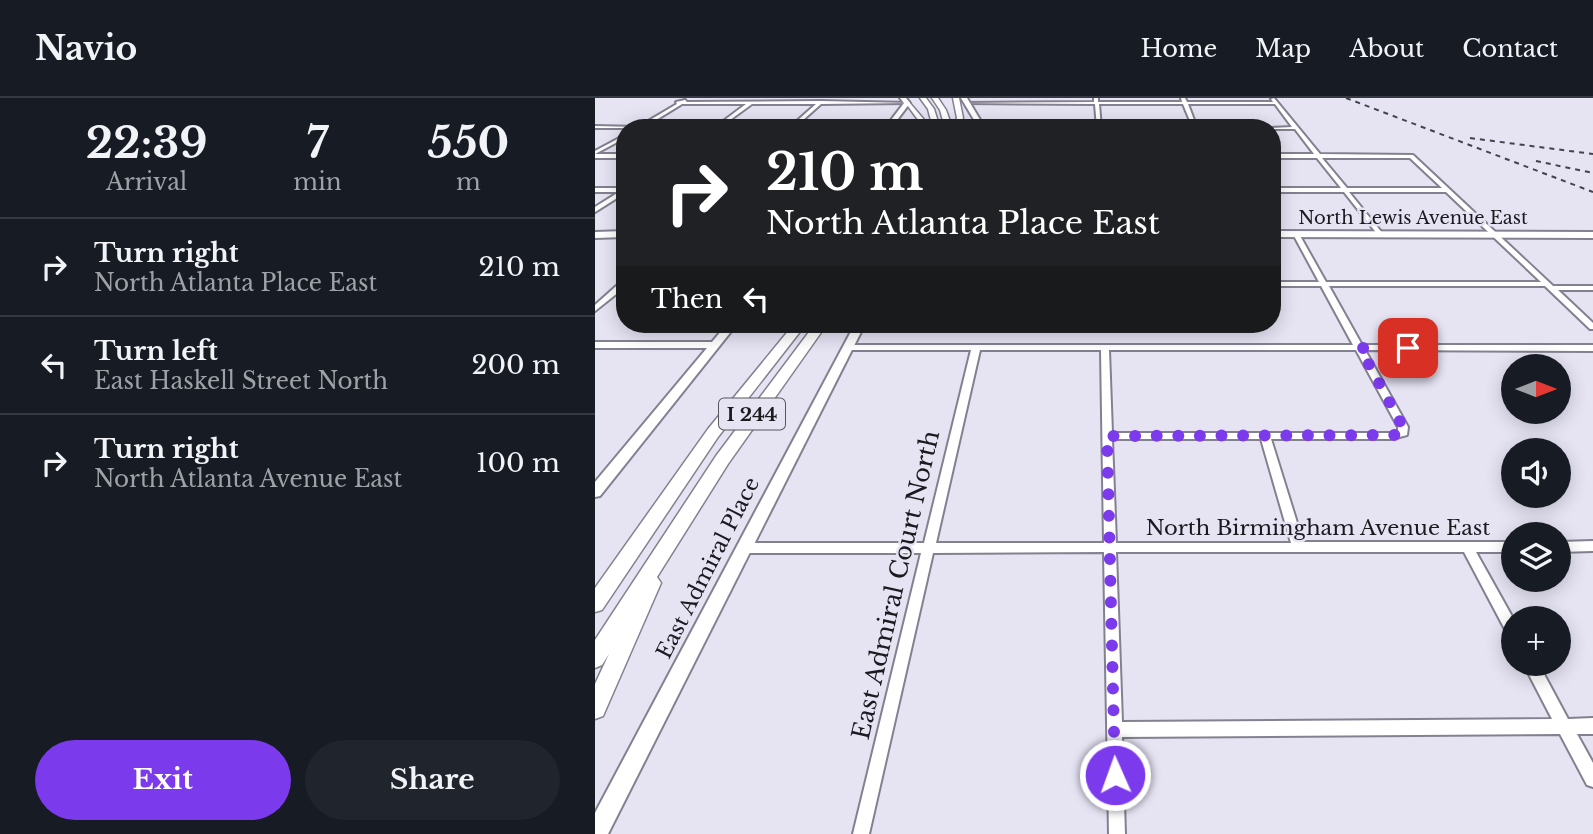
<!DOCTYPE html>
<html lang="en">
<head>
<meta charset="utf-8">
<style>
  body { margin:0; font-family:"Libre Baskerville",serif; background:#20242c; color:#f1f3f6; height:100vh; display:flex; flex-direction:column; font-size:26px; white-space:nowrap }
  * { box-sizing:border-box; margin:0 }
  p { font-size:23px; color:#9ea1a6 }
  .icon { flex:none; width:38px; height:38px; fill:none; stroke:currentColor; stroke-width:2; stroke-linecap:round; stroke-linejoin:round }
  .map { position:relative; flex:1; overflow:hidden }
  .details { display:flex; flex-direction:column; background:#171b24; width:595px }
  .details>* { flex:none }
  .hud { position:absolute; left:21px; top:21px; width:665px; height:214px; border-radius:28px; box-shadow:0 4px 18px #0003; background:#202124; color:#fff; overflow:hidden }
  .needle { width:46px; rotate:90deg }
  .controls { position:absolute; left:906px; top:256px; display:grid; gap:14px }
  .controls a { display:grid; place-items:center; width:70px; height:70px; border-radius:50%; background:#171b24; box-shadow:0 4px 18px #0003; font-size:35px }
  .pin { position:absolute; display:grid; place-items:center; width:60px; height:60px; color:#fff; margin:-30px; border-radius:14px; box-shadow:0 4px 10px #0006 }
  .me { position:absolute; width:77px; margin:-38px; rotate:358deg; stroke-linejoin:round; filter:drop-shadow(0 0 5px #0008) }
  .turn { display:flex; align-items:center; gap:24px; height:147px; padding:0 35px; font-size:32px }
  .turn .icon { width:91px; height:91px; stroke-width:2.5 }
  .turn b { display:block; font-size:49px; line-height:60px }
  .then { display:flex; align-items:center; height:66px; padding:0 35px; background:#0003; gap:14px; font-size:26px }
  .eta { display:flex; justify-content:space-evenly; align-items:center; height:119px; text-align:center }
  .eta b { font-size:42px; font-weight:800; line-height:49px }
  .cta { display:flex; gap:14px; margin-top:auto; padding:14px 35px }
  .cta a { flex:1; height:80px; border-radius:42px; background:#7c3aed; color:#fff; font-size:28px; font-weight:800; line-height:80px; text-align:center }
  .cta a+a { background:#20242c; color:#f1f3f6 }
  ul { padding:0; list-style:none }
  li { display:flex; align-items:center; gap:21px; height:98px; padding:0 35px; border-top:2px solid #363941 }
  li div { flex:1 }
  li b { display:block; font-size:26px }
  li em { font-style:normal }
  header { display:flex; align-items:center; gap:42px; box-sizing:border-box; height:98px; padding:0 35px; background:#171b24; border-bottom:2px solid #363941 }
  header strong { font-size:33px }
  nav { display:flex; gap:38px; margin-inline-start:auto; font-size:24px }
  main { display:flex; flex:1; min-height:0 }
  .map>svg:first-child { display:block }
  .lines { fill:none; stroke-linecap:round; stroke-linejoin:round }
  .minor-casing { stroke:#83818f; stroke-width:4 }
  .major-casing { stroke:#83818f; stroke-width:4 }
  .highway-casing { stroke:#83818f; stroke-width:3 }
  .minor { fill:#fff; fill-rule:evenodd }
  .major { fill:#fff; fill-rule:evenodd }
  .highway { fill:#fff; fill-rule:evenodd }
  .rail { stroke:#43434a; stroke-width:2; stroke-dasharray:5 5; stroke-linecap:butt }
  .route { stroke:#7c3aed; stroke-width:12; stroke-dasharray:0 21.6 }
  .labels { text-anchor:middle; stroke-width:5; stroke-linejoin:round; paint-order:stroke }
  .far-street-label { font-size:18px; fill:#1a1a1f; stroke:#e6e3f3 }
  .shield { fill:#e6e3f3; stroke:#57565f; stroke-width:2 }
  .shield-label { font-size:19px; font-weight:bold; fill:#1a1a1f }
  .street-label { font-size:21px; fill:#1a1a1f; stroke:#e6e3f3 }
  .near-street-label { font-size:24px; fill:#1a1a1f; stroke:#e6e3f3 }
</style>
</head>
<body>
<header>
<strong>Navio</strong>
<nav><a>Home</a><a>Map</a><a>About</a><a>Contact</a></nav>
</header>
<main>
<section class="details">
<div class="eta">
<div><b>22:39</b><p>Arrival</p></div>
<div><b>7</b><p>min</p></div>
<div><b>550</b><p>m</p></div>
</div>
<ul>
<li><svg class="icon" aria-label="right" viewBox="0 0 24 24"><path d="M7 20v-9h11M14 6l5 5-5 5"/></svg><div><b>Turn right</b><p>North Atlanta Place East</p></div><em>210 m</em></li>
<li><svg class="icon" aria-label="left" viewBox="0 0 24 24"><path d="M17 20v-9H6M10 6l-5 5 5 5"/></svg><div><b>Turn left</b><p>East Haskell Street North</p></div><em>200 m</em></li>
<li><svg class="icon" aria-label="right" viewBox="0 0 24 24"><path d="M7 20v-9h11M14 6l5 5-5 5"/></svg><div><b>Turn right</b><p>North Atlanta Avenue East</p></div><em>100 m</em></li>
</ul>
<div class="cta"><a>Exit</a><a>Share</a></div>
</section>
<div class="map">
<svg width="998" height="736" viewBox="0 0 998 736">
  <rect width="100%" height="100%" fill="#e6e3f3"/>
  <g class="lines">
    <g class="minor-casing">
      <g id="minor">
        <path d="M 499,0 L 503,0 L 503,4 L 587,4 L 586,0 L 590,0 L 592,4 L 678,4 L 676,1 L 679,0 L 725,56 L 818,57 L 958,188 L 998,188 L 998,192 L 963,192 L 998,225 L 998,231 L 995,231 L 950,188 L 734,188 L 767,247 L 998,247 L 998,253 L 770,252 L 813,329 L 812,337 L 797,341 L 676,341 L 708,444 L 919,444 L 919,454 L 881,454 L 919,522 L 919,541 L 914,539 L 869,454 L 521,454 L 527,624 L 957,621 L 928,565 L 943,565 L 973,621 L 998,620 L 998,636 L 982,636 L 998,665 L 998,689 L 992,687 L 965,636 L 527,639 L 530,736 L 514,736 L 509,454 L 338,455 L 274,736 L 258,736 L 326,455 L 149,455 L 145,453 L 143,450 L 145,447 L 149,445 L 329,445 L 376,252 L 253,252 L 250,251 L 250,247 L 758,247 L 726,188 L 677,188 L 677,184 L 724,184 L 698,136 L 701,134 L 704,136 L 731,184 L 946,184 L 851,94 L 754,94 L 788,136 L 785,138 L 783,137 L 749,94 L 677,94 L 677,90 L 746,90 L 722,60 L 677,60 L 677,56 L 719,56 L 700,31 L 677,31 L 677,30 L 675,30 L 697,29 L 680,6 L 593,6 L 602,30 L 598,30 L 588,6 L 504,6 L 506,30 L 502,30 L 500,6 L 370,5 L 499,4 ZM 727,60 L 815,60 L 847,90 L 752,90 ZM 385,252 L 506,252 L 509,445 L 341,445 ZM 514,252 L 761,252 L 803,329 L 803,333 L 797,335 L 517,335 ZM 517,341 L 666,341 L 696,445 L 521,445 Z"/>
        <polygon points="90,2 92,4 226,3 314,5 226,6 199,30 194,30 221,6 157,6 124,30 119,30 151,6 87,6 48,30 0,30 0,28 43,29 82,6 81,4"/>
        <polygon points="30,37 30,40 0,56 30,56 30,60 0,60 0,53"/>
        <polygon points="0,90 30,90 30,95 0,114 0,109 24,94 0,94"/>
        <polygon points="27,183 30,183 30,189 0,213 0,207"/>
        <polygon points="0,244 120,244 124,247 120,250 0,250"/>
        <polygon points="998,443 998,453 964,454 964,444"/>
      </g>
    </g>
    <g class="major-casing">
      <g id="major">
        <polygon points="305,0 311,0 315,5 296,30 290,30 309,5"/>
        <polygon points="366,0 372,0 390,30 384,30"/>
        <polygon points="30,133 30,139 0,140 0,134"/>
        <polygon points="677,133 998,134 998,140 677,139"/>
        <polygon points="132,226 142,226 5,398 0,399 0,384"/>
        <polygon points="260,226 270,226 13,736 0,736 0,715"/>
      </g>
    </g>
    <g class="highway-casing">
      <g id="highway">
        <polygon points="325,0 331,0 339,11 345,30 338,30 333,11"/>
        <polygon points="337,0 343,0 351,12 357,29 362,20 358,0 364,0 368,20 364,30 350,30 345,12"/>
        <polygon points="310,4 314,4 336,30 329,30"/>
        <polygon points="199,226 211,226 123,339 7,512 0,514 0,490 113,331"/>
        <polygon points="220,226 232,226 133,366 62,479 66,485 8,618 0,621 0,586 14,556 7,567 0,570 0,542 121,358"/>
      </g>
    </g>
    <use href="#minor" class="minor"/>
    <use href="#major" class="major"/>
    <use href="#highway" class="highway"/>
    <g class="rail">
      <polyline points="751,0 998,94"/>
      <polyline points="875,40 998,56"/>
      <polyline points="941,63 998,75"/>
    </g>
  </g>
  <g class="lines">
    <polyline class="route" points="520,677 512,338 806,337 808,329 765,250 813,250"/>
  </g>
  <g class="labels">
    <g class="far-street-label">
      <text x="818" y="126">North Lewis Avenue East</text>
    </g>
    <rect class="shield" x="124" y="300.5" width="66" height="31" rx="5"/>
    <g class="shield-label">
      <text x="157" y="323">I 244</text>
    </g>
    <g class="street-label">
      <text x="723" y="437">North Birmingham Avenue East</text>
      <text transform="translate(113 470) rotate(-63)" y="7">East Admiral Place</text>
    </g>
    <g class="near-street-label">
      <text transform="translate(301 487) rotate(-77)" y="8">East Admiral Court North</text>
    </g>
  </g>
</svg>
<div class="controls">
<a><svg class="needle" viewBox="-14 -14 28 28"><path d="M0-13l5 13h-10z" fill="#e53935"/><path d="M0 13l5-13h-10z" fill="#9ea1a6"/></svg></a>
<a><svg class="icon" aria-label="sound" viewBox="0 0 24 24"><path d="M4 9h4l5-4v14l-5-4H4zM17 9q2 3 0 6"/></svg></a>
<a><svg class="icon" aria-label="layers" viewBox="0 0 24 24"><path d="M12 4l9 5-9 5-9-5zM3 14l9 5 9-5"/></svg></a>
<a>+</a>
</div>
<div class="pin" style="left:813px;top:250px;background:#d93025"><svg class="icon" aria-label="arrive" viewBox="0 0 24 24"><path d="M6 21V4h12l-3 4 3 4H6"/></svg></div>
<svg class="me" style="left:520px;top:677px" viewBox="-20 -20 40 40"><circle r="17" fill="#7c3aed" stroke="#fff" stroke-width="3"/><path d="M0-11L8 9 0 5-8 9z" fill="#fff"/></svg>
<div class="hud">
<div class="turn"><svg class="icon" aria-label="right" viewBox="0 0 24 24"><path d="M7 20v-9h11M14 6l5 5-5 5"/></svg><div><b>210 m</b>North Atlanta Place East</div></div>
<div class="then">Then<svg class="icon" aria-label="left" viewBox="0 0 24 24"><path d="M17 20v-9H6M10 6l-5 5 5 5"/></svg></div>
</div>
</div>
</main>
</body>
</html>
